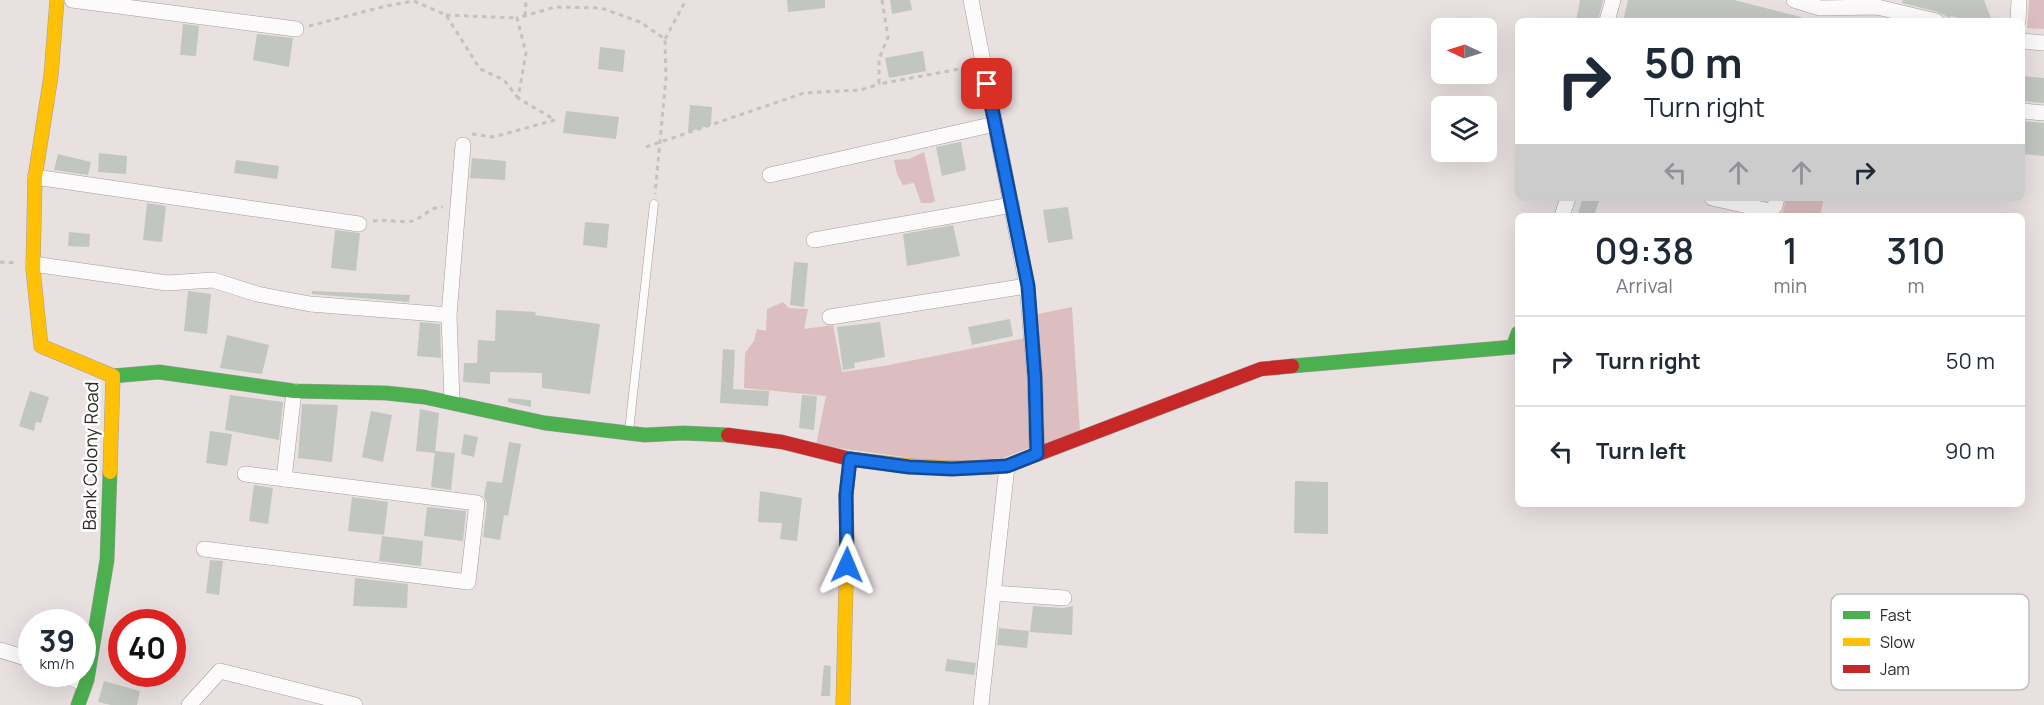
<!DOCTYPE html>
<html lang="en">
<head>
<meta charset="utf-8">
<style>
  body { margin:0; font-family:Manrope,sans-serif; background:#f2f2f3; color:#1f2937; height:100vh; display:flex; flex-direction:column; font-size:22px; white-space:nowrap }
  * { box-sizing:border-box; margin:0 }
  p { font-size:20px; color:#747a83 }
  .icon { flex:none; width:33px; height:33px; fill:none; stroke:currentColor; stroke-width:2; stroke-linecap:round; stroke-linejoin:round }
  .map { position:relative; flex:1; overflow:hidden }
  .drawer { position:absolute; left:1515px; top:213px; width:510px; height:294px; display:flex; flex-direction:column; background:#fff; border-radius:9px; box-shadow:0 6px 24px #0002 }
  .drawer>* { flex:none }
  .top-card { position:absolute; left:1515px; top:18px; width:510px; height:183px; border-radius:9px; box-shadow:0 6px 24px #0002; background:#fff; color:#1f2937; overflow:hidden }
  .needle { width:39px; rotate:274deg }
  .buttons { position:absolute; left:1431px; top:18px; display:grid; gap:12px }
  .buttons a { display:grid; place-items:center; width:66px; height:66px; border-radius:9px; background:#fff; box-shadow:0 6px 24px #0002; font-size:30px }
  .speed { position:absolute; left:18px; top:609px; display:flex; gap:12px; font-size:30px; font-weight:700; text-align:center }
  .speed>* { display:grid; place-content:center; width:78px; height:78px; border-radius:50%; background:#fff; box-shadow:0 6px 24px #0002; line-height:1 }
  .speed small { font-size:15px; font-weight:400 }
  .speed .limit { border:9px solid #d22; background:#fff; color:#111 }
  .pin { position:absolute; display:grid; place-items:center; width:51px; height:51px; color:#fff; margin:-26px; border-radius:12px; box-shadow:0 3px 9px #0006 }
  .me { position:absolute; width:66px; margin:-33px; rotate:1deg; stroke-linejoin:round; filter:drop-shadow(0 0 4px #0008) }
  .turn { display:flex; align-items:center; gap:21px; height:126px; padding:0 30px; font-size:27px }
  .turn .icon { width:78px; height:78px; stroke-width:2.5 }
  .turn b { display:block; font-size:42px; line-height:51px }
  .lanes { display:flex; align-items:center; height:57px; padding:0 30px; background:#0003; justify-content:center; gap:30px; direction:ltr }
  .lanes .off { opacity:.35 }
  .eta { display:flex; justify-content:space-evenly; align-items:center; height:102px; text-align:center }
  .eta b { font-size:36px; font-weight:600; line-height:42px }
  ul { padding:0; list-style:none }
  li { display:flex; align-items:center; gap:18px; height:90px; padding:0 30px; border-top:2px solid #e0e1e3 }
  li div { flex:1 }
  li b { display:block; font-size:22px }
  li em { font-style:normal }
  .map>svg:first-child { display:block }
  .green { fill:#dcbec0 }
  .building { fill:#c1c7c0 }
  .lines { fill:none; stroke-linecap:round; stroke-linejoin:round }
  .lane-casing { stroke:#a49e9e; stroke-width:9 }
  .street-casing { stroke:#a49e9e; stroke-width:16 }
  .fast-casing { stroke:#a49e9e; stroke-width:15 }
  .slow-casing { stroke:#a49e9e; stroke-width:15 }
  .jam-casing { stroke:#a49e9e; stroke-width:15 }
  .path { stroke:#c4c1c1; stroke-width:3; stroke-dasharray:4.5 4.5; stroke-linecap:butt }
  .lane { stroke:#fcfafa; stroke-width:8 }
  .street { stroke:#fcfafa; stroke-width:15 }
  .fast { stroke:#4caf50; stroke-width:14 }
  .slow { stroke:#ffc107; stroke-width:14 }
  .jam { stroke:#c62828; stroke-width:14 }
  .route-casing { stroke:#114b97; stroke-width:15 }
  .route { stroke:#1a73e8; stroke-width:10 }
  .labels { text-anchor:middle; stroke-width:5; stroke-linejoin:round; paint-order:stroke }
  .street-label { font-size:18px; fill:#2e2828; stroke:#fff }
  .key { fill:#fff; stroke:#c0bebe; stroke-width:1.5 }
  .key-label { font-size:16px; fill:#2e2828 }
</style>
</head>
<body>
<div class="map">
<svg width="2044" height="705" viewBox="0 0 2044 705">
  <rect width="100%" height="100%" fill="#e9e0e0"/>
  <g class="green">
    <polygon points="2029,0 2044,0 2044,29 2027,28"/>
    <polygon points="924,152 935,201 931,203 921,203 914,183 903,185 897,174 894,160 909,159"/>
    <polygon points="1786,198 1824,198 1820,216 1782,216"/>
    <polygon points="783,302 789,308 808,309 804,329 833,325 842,372 884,366 1026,338 1032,447 1003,458 948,463 816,445 826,396 744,388 745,353 754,341 757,329 766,331 767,309"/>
    <polygon points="1072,307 1080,432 1043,445 1033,315"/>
  </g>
  <g class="building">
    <polygon points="787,0 825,0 825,8 788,12"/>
    <polygon points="890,0 910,0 912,10 892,14"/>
    <polygon points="1580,0 1603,0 1598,21 1576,21"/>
    <polygon points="1628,0 1734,0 1801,17 1800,21 1623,21"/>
    <polygon points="1903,0 1984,0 1992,21 1969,21 1951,16 1950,18 1938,12 1902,3"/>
    <polygon points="183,24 199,26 196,56 180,55"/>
    <polygon points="257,34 293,38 289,67 253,60"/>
    <polygon points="600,47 625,50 623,72 598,69"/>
    <polygon points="923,51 926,71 889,78 885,58"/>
    <polygon points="2022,76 2044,78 2044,103 2022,101"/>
    <polygon points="690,105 712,107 711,125 688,132"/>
    <polygon points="566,111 619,117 616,139 563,133"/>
    <polygon points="2022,121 2044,123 2044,156 2022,154"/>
    <polygon points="961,142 966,170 942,176 936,147"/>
    <polygon points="99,153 127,156 126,174 98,172"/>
    <polygon points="58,154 91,162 88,175 54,170"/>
    <polygon points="472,158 506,161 505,180 470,178"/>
    <polygon points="236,160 279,166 277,179 234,173"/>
    <polygon points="1583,198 1600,198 1594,216 1577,216"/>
    <polygon points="147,203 166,206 162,242 143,240"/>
    <polygon points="1068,207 1073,239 1048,243 1043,210"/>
    <polygon points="585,222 609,224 607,248 583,245"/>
    <polygon points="953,225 960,256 907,266 903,234"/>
    <polygon points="335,230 360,233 356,271 331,268"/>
    <polygon points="69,232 90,234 89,247 68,246"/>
    <polygon points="794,262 808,263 804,307 790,305"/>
    <polygon points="188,291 211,294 207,334 184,331"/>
    <polygon points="312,291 410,295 409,302 312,294"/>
    <polygon points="496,310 536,312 535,315 600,324 590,394 542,388 542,373 490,372 490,384 463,382 464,363 477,363 478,340 495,341"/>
    <polygon points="1010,319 1013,336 972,345 968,327"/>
    <polygon points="420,322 440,324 441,358 417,356"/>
    <polygon points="880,322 885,357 854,363 855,368 843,370 837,327"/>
    <polygon points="227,335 269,345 262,374 220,368"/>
    <polygon points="723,349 735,350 733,389 769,391 768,406 720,403"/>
    <polygon points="30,391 49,397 41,423 36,422 34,431 19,426"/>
    <polygon points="230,395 283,402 279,440 225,430"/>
    <polygon points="802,395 817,396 814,430 799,428"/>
    <polygon points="508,398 531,400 531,407 508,402"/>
    <polygon points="302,404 338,405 332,462 298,458"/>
    <polygon points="420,409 439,413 435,453 416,451"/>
    <polygon points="371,411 392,415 383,462 362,457"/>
    <polygon points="210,431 232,434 227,466 206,463"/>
    <polygon points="464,434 478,437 474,457 461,454"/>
    <polygon points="509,442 521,444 508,516 504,515 500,540 483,537 487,504 484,496 487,481 502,483"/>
    <polygon points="435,451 455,453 451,490 431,487"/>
    <polygon points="1295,481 1328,482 1328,534 1294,533"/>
    <polygon points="254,485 273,488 268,524 249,521"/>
    <polygon points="760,491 802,498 797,541 780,539 782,523 758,522"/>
    <polygon points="352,497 388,502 384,535 348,531"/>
    <polygon points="427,507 466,511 463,541 424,536"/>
    <polygon points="382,536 423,541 421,566 379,561"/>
    <polygon points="210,560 223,561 219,595 206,593"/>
    <polygon points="355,578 408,584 407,608 353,606"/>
    <polygon points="1033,606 1063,608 1073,606 1072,635 1030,632"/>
    <polygon points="999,628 1029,631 1027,648 997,645"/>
    <polygon points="947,659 976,663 974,675 945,671"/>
    <polygon points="824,665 831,666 830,696 821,696"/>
    <polygon points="104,681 140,691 137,705 111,705 98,702"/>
  </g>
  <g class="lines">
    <g class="lane-casing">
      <polyline id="lane" points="629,431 654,204"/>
    </g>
    <g class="street-casing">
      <g id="street">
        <polyline points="72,0 296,29"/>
        <polyline points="1794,0 1820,8 1877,7 1936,21"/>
        <polyline points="1607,21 1613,0"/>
        <polyline points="2018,21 2019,0"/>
        <polyline points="2022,41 2044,43"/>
        <polyline points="2022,111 2044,113"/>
        <polyline points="770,175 995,124"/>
        <polyline points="35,177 359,224"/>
        <polyline points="1712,198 1770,211 1775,206 1777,198"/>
        <polyline points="1562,216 1568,198"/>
        <polyline points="814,240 1012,205"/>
        <polyline points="33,264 167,283 213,280 257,294 310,304 449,315 452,402"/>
        <polyline points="1027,286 1035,378 1037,454"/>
        <polyline points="449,315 463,145"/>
        <polyline points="830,317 1027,286 971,0"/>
        <polyline points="284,479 294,391"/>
        <polyline points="204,549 468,582 477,503 245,474"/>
        <polyline points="993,593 1064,598"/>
        <polyline points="0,650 32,660"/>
        <polyline points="62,674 85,684"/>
        <polyline points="189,705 220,671 355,705"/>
        <polyline points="981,705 1007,466"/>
      </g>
    </g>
    <g class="fast-casing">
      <g id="fast">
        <polyline points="1292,366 1513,347 1518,333"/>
        <polyline points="113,376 159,372 294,391 386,393 424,397 545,423 645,435 683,433 728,435"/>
        <polyline points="78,705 87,680 107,560 110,472"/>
      </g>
    </g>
    <g class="slow-casing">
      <g id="slow">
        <polyline points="57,0 51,76 35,177 33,269 41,346 113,376 110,472"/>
        <path d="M 843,705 L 847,546 L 846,495 L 850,459 C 897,465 942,470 990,467"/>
      </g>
    </g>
    <g class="jam-casing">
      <g id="jam">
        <polyline points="728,435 782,442 850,459"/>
        <polyline points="990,467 1007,466 1261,369 1292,366"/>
      </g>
    </g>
    <g class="path">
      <polyline points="882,0 888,37 879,59 879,84 970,67"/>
      <polyline points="446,15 517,18"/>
      <polyline points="525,16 526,0"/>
      <polyline points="309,26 386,6 414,1 446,15 480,69 504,80 518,98"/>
      <polyline points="665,39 686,0"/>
      <polyline points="472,134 493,137 555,120 518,98 526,53 517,18 555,7 601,8 640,22 665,39 666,78 655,194"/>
      <polyline points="646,147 804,93 860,90 880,84"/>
      <path d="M 373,221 C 385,219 403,223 412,221 C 423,218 431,206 443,207"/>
      <polyline points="0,262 16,263"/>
    </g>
    <use href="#lane" class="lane"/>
    <use href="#street" class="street"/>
    <use href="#fast" class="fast"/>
    <use href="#slow" class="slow"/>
    <use href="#jam" class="jam"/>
  </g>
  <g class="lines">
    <g class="route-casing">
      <polyline id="route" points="847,565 846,495 850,459 909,467 952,469 1007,466 1037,454 1035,378 1028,286 987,84"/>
    </g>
    <use href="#route" class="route"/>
  </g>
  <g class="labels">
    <g class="street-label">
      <text transform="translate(91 456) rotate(-89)" y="6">Bank Colony Road</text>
    </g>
  </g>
  <rect x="1831" y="594" width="198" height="96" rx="9" class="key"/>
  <rect x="1843" y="611" width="27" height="8" fill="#4caf50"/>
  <rect x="1843" y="638" width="27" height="8" fill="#ffc107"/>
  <rect x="1843" y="665" width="27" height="8" fill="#c62828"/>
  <g class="key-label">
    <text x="1880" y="621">Fast</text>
    <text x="1880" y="648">Slow</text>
    <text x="1880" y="675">Jam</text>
  </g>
</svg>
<div class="buttons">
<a><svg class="needle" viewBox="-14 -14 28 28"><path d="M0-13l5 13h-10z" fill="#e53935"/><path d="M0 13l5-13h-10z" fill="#747a83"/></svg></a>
<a><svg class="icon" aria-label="layers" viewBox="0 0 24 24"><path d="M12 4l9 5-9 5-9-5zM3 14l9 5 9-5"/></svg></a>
</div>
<div class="speed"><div>39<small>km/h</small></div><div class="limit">40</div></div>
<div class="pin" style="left:987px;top:84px;background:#d93025"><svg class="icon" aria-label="arrive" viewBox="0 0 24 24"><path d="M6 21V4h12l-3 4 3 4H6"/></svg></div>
<svg class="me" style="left:847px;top:565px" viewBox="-20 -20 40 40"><path d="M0-17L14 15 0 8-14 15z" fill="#1a73e8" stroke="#fff" stroke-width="4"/></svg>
<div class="top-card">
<div class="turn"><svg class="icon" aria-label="right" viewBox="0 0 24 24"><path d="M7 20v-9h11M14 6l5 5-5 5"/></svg><div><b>50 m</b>Turn right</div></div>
<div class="lanes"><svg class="icon off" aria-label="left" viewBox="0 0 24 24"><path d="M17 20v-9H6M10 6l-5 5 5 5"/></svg><svg class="icon off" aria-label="ahead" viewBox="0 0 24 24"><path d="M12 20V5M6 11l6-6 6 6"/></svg><svg class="icon off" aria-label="ahead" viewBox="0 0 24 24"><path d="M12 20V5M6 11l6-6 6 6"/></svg><svg class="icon" aria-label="right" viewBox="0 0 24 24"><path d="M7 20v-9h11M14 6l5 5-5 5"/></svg></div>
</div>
<section class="drawer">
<div class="eta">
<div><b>09:38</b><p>Arrival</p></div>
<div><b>1</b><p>min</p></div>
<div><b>310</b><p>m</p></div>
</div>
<ul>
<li><svg class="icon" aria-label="right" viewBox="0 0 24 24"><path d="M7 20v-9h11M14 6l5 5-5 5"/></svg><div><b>Turn right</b></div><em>50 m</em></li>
<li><svg class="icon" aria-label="left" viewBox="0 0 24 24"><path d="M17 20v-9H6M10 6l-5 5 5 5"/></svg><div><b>Turn left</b></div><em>90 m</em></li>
</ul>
</section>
</div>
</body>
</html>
